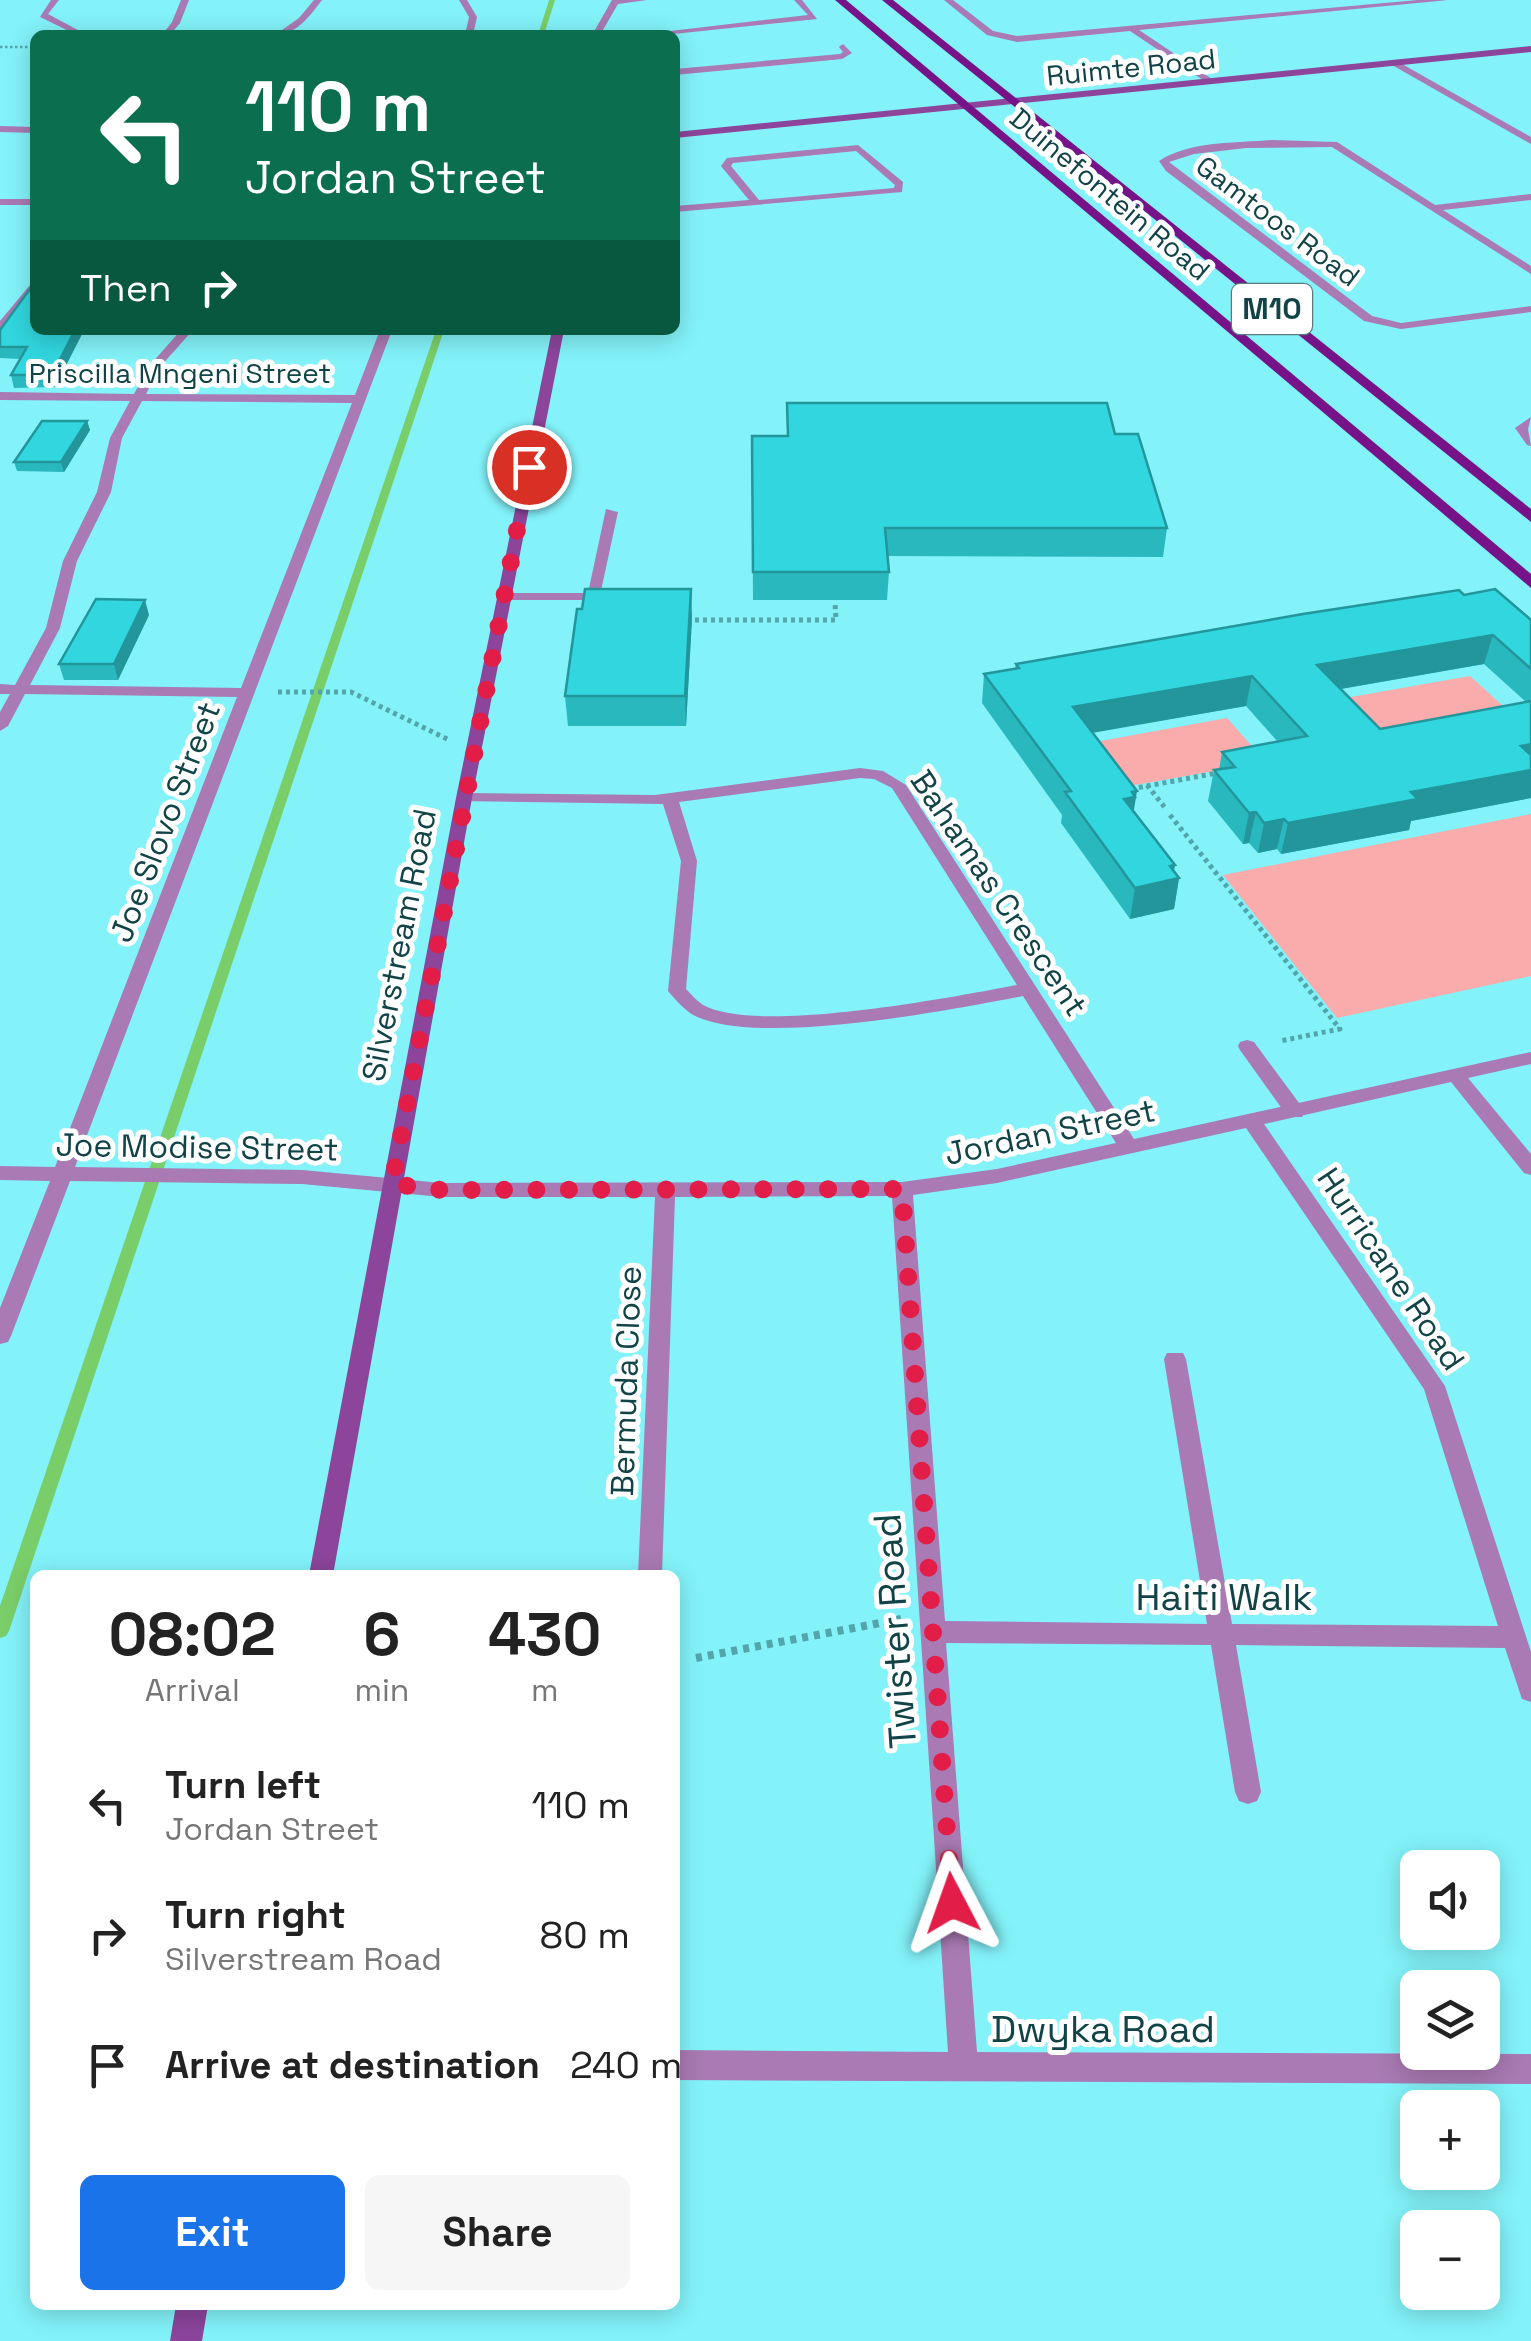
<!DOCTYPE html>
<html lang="en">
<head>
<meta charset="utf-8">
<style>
  body { margin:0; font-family:"Space Grotesk",sans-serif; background:#f6f6f6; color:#222; height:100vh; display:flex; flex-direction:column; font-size:38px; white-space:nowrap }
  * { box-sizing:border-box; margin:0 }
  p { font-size:32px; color:#767676 }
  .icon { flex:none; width:55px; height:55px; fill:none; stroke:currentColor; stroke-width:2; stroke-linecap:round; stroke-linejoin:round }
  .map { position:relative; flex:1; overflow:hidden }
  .panel { position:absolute; left:30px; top:1570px; width:650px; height:740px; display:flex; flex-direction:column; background:#fff; border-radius:15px; box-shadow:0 5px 25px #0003 }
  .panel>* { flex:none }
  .guide { position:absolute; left:30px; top:30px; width:650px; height:305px; border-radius:15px; box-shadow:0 5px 25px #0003; background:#0b6e4f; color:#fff; overflow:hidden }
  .fabs { position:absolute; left:1400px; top:1850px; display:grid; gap:20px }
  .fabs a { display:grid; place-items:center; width:100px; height:100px; border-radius:15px; background:#fff; box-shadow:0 5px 25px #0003; font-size:50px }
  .pin { position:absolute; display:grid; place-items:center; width:85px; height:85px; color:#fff; margin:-42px; border:5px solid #fff; border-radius:50%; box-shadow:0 2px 10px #0007 }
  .me { position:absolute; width:110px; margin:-55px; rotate:356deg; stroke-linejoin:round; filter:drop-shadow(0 0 8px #0008) }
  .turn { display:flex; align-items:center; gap:35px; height:210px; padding:0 50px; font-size:45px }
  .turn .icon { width:130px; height:130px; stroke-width:2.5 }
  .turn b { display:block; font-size:70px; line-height:85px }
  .then { display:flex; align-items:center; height:95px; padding:0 50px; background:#0003; gap:20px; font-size:38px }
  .eta { display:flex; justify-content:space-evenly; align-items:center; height:170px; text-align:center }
  .eta b { font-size:60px; font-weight:600; line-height:70px }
  .cta { display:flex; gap:20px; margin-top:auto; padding:20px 50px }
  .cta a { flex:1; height:115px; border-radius:15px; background:#1a73e8; color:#fff; font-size:40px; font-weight:600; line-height:115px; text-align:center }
  .cta a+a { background:#f6f6f6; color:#222 }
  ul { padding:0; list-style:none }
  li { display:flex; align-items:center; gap:30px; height:130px; padding:0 50px }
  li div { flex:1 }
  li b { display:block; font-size:38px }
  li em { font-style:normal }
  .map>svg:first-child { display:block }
  .green { fill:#f9acab }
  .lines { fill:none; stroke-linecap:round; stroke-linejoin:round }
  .stream { fill:#7ace69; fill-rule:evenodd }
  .path-far2 { stroke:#52a6ab; stroke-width:2.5; stroke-dasharray:2.5 2.5; stroke-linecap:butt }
  .path-far1 { stroke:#52a6ab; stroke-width:5; stroke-dasharray:4 4; stroke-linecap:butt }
  .path { stroke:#52a6ab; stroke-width:8; stroke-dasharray:6 6; stroke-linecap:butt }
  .lane { fill:#a97ab3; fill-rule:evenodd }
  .street { fill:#a97ab3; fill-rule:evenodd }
  .secondary { fill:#8c459b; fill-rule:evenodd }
  .primary { fill:#761389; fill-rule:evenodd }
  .wall { fill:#2ab8bf; fill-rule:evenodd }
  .shaded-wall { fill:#22969b }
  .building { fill:#31d6de; stroke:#22969b; stroke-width:2.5 }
  .route { stroke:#e11d48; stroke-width:18; stroke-dasharray:0 32.4 }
  .labels { text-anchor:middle; stroke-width:10; stroke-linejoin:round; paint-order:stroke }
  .far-street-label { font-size:28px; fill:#124447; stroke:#fff }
  .shield { fill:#fff; stroke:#597c7e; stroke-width:2.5 }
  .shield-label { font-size:30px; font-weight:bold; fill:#124447 }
  .street-label { font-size:32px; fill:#124447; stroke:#fff }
  .near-street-label { font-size:38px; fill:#124447; stroke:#fff }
</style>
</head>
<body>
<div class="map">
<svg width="1531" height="2341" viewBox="0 0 1531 2341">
  <rect width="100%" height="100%" fill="#83f2f9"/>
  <g class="green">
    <polygon points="1470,676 1514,716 1375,742 1334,700"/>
    <polygon points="1227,718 1266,762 1118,788 1084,744"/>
    <polygon points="1531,814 1531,976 1337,1018 1223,875"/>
  </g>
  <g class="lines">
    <g class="stream">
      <polygon points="549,0 555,0 544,35 538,35"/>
      <polygon points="436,330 444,330 9,1631 6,1636 0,1638 0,1606"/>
    </g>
    <polyline class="path-far2" points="0,47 35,47"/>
    <g class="path-far1">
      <polyline points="687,620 836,620 835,602"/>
      <polyline points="278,692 351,692 449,740"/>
      <polyline points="1147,785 1166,809"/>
      <polyline points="1131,789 1217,773"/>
      <polyline points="1170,815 1340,1029 1280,1041"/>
    </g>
    <polyline class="path" points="696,1658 901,1619"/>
    <g class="lane">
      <polygon points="606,509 618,512 599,600 498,600 496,597 503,593 588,593"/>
      <polygon points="1247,1040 1254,1042 1302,1107 1305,1112 1302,1117 1288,1117 1240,1050 1238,1046 1240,1042"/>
    </g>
    <g class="street">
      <polygon points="51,0 59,0 48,14 87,35 77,35 40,17"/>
      <polygon points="181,0 189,0 180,23 170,35 162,35 172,22"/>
      <path d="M 314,0 L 322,0 C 310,16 296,35 275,35 L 299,18 Z"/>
      <polygon points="459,0 467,0 477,17 473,35 465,35 469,17"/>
      <polygon points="612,0 647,0 618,4 600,35 592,35"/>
      <polygon points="794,0 802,0 817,19 664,35 636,35 808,15"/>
      <polygon points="944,0 953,0 993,31 1017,36 1418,0 1448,0 1139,30 1212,79 1209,84 1130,31 1017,42 987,35"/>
      <polygon points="843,44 852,53 842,59 675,75 675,69 840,54 843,52 839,47"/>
      <polygon points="1395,60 1531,137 1531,144 1392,65"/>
      <polygon points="0,126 35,127 35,133 0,132"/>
      <path d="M 1273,140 L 1337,142 L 1435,205 L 1531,194 L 1531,200 L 1443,210 L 1531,266 L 1531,274 L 1332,147 L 1246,148 L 1194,154 L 1169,162 L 1372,316 L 1401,323 L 1531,306 L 1531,312 L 1401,329 L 1364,321 L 1166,171 L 1159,161 C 1189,141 1238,143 1273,140 Z"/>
      <path d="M 858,145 L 903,182 L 902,192 L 675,212 L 675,206 L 749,200 L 721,166 L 727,158 ZM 856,151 L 895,185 L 894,188 L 759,200 L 731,166 L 733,163 Z"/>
      <rect x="0" y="199" width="35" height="6"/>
      <polygon points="35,279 35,290 0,332 0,321"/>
      <path d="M 181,330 L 193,330 L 160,367 L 146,394 L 355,395 L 380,330 L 392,330 L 75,1167 L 302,1170 L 442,1183 L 902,1182 L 997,1169 L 1116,1143 L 1023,996 C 954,1009 748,1050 690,1013 C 682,1007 674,998 668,991 L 681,861 L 663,804 L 458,801 L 458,795 L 464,793 L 655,795 L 860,768 L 883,771 L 906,785 L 1134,1139 L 1531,1052 L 1531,1064 L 1468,1078 L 1531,1154 L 1531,1175 L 1524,1173 L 1451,1082 L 1264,1124 L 1445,1386 L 1531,1652 L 1531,1702 L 1522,1699 L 1505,1648 L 1236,1645 L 1261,1792 L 1257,1801 L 1248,1804 L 1239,1801 L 1235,1792 L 1211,1645 L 946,1643 L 977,2052 L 1531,2054 L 1531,2084 L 675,2080 L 675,2050 L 948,2052 L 892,1196 L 675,1197 L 662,1575 L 638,1575 L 655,1197 L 442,1197 L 302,1184 L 70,1181 L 11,1336 L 8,1342 L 0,1344 L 0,1308 L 50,1181 L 0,1180 L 0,1166 L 55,1167 L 237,697 L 25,694 L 8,726 L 0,731 L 0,712 L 10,694 L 0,694 L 0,684 L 15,685 L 46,628 L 63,561 L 97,492 L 110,438 L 130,401 L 0,400 L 0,392 L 134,394 L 151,364 ZM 142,401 L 352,403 L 241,688 L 30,685 L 60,628 L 77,561 L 111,492 L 122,438 ZM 860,778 L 874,779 L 892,788 L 1017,985 C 953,997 757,1035 703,1005 C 697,1001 691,994 686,989 L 697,861 L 679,802 ZM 1246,1128 L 1424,1389 L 1498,1626 L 1232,1624 L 1186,1359 L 1183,1353 L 1167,1353 L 1164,1359 L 1207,1624 L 945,1621 L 913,1195 L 997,1183 Z"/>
      <polygon points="1531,417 1528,429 1531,446 1527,445 1515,428"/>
    </g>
    <g class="secondary">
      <polygon points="1531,46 1531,52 675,138 675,132"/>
      <polygon points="552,330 564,330 472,798 333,1575 309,1575 456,798"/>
      <polygon points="176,2305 208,2305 202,2341 170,2341"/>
    </g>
    <g class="primary">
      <polygon points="835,0 846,0 1531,574 1531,588"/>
      <polygon points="882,0 893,0 1531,509 1531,522"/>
    </g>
  </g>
  <g class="wall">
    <polygon points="0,330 84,330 55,387 14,388 11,375 20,359 0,358"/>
    <polygon points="787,403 1115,434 1167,528 1163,557 887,556 889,572 887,600 753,600 752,436 787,436"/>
    <polygon points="87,421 90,430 64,472 17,471 14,462"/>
    <path d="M 1464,595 L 1531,620 L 1531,798 L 1411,821 L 1409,830 L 1281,854 L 1277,849 L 1258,853 L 1249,843 L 1243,844 L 1208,801 L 1214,770 L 1219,770 L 1222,752 L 1278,742 L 1246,706 L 1092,732 L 1134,811 L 1175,865 L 1174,870 L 1179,878 L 1174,909 L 1130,919 L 1061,823 L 1062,815 L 982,703 L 984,674 L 1015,668 L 1016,664 ZM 1484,664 L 1526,702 L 1380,729 L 1341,689 Z"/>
    <polygon points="582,609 692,618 686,726 568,726 565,696"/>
    <polygon points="149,615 118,680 64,680 59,664"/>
  </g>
  <g class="shaded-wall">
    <polygon points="75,330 84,330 55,387 52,375"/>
    <polygon points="87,421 90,430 64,472 61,462"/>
    <polygon points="691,589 692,618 686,726 685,696"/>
    <polygon points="145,600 149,615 118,680 114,664"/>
    <polygon points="1493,635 1484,664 1311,694 1317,665"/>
    <polygon points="1252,676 1246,706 1069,737 1073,707"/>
    <polygon points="1531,744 1531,798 1411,821 1409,830 1281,854 1288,823 1411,792 1521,746"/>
    <polygon points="1137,791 1132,822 1124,799 1132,792"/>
    <polygon points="1256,812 1249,843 1243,844 1249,813"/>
    <polygon points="1284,819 1277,849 1258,853 1264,823"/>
    <polygon points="1175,865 1172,879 1179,878 1174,909 1130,919 1135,888 1170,866"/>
  </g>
  <g class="building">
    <polygon points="35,282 35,330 75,330 52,375 11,375 27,347 0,347 0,330"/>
    <polygon points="787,403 1107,403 1115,434 1138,434 1167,528 885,528 889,572 753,572 752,436 788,436"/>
    <polygon points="42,421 87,421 61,462 14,462"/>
    <polygon points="585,589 691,589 685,696 565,696 577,609 582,609"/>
    <polygon points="1495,589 1531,620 1531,669 1493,635 1317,665 1380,729 1531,701 1531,744 1521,746 1531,755 1531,770 1411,792 1418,799 1288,823 1284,819 1264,823 1256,812 1249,813 1214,770 1235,767 1222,752 1307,736 1252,676 1073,707 1137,791 1132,792 1135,797 1124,799 1175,865 1170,866 1179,878 1135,888 1065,792 1071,791 984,674 1019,668 1016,664 1303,614 1459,590 1464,595"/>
    <polygon points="96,599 145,600 114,664 59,664"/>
  </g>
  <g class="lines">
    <polyline class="route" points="529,467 392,1184 442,1190 902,1189 952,1903"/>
  </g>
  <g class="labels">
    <g class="far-street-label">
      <text transform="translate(1131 67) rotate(-6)" y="10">Ruimte Road</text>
      <text transform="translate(1110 194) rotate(40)" y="10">Duinefontein Road</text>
      <text transform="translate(1278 221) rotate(37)" y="10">Gamtoos Road</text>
      <text x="180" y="383">Priscilla Mngeni Street</text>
    </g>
    <rect class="shield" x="1232" y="284" width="80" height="50" rx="8"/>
    <g class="shield-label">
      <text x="1272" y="319">M10</text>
    </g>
    <g class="street-label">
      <text transform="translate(165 822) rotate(-69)" y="11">Joe Slovo Street</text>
      <text transform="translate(999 893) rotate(56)" y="11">Bahamas Crescent</text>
      <text transform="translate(399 945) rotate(-79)" y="11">Silverstream Road</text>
      <text transform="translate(1050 1132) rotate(-12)" y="11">Jordan Street</text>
      <text transform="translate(197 1147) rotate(1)" y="11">Joe Modise Street</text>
      <text transform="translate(1391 1269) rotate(56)" y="11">Hurricane Road</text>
      <text transform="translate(626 1381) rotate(-88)" y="11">Bermuda Close</text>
    </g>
    <g class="near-street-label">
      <text x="1224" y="1610">Haiti Walk</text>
      <text transform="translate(895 1631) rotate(-94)" y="13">Twister Road</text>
      <text x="1103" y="2042">Dwyka Road</text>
    </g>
  </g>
</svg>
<div class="fabs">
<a><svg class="icon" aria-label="sound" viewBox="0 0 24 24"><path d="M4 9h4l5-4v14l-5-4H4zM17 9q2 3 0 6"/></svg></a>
<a><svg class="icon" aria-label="layers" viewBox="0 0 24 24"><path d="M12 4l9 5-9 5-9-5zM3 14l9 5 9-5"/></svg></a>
<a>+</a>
<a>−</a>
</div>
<div class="pin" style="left:529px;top:467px;background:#d93025"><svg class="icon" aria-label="arrive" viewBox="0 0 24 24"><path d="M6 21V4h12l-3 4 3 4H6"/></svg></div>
<svg class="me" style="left:952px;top:1903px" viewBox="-20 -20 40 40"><path d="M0-17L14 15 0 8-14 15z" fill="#e11d48" stroke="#fff" stroke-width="4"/></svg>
<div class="guide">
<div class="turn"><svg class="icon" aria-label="left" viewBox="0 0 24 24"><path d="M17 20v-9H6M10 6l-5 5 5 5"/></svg><div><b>110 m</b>Jordan Street</div></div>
<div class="then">Then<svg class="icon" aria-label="right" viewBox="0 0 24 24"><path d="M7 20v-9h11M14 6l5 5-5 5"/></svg></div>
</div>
<section class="panel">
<div class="eta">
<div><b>08:02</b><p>Arrival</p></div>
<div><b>6</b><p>min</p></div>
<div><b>430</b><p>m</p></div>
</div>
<ul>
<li><svg class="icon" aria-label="left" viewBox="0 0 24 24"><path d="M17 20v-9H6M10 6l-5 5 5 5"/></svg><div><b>Turn left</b><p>Jordan Street</p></div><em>110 m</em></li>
<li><svg class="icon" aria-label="right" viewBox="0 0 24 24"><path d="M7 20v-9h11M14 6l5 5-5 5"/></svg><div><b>Turn right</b><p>Silverstream Road</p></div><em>80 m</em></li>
<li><svg class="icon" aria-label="arrive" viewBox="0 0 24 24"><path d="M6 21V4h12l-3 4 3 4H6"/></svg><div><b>Arrive at destination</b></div><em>240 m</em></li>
</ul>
<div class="cta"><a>Exit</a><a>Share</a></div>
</section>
</div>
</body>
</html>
